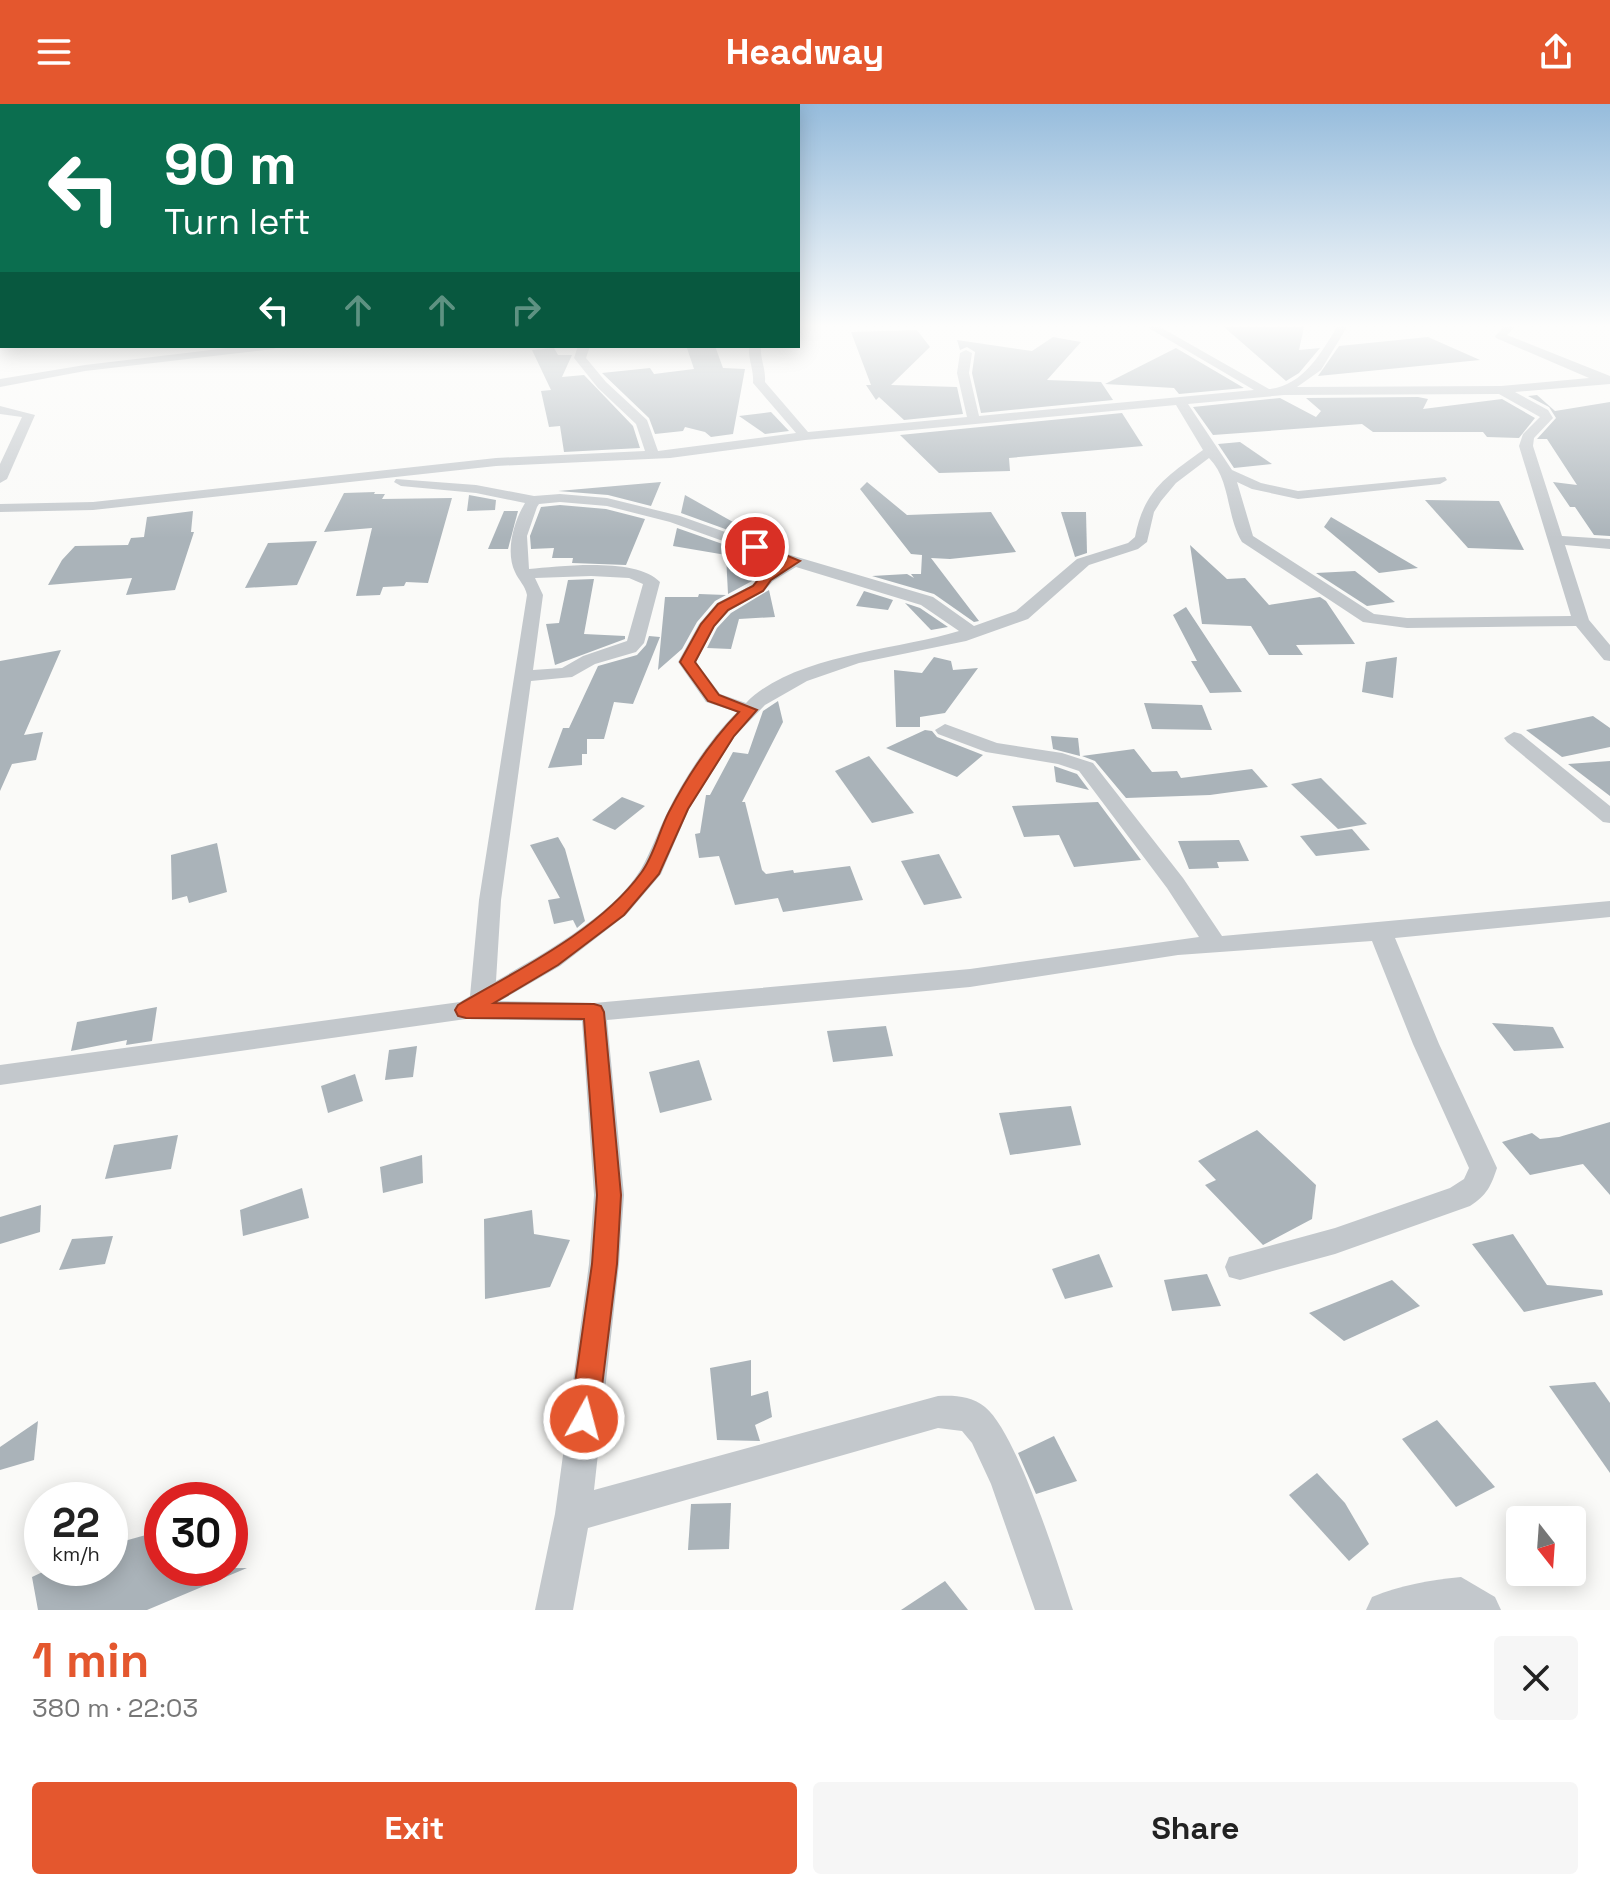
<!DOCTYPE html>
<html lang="en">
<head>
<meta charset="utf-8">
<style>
  body { margin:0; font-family:"Space Grotesk",sans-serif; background:#f6f6f6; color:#222; height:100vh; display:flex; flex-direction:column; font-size:30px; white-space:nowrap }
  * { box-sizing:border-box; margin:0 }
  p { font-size:26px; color:#767676 }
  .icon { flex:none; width:44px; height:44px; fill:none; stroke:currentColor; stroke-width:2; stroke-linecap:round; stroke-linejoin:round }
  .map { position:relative; height:1506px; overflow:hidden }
  .drawer { display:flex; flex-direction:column; background:#fff; flex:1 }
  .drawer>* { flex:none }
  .guide { position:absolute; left:0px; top:0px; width:800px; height:244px; box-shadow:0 4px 20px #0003; background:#0b6e4f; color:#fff; overflow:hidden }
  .needle { width:52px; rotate:163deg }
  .fabs { position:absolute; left:1506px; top:1402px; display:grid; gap:16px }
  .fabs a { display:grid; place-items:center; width:80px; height:80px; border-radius:8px; background:#fff; box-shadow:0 4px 20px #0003; font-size:40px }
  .speed { position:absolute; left:24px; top:1378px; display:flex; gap:16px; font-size:40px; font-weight:700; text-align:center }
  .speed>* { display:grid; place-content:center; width:104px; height:104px; border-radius:50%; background:#fff; box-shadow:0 4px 20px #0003; line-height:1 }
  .speed small { font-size:20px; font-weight:400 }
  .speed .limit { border:12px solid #d22; background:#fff; color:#111 }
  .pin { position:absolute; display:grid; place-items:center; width:68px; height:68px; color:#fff; margin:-34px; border:4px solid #fff; border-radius:50%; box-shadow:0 2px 8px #0007 }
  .me { position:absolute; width:88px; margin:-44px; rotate:7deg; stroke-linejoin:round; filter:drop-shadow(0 0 6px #0008) }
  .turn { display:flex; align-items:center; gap:28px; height:168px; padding:0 32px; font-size:36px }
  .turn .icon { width:104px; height:104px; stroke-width:2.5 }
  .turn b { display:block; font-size:56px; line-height:68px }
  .lanes { display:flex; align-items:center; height:76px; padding:0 32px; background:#0003; justify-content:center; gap:40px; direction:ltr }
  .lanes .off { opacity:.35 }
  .round { display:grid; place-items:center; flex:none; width:84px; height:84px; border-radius:8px; background:#f6f6f6 }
  .head { display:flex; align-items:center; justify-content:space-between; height:136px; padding:0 32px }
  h1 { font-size:48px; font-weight:700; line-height:60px; color:#e4572e }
  .cta { display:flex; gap:16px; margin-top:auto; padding:16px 32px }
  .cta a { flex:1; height:92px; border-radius:8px; background:#e4572e; color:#fff; font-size:32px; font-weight:700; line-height:92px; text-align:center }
  .cta a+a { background:#f6f6f6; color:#222 }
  header { display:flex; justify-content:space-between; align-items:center; height:104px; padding:0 32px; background:#e4572e; color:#fff; font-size:36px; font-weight:700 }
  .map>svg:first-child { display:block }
  .building { fill:#aab3b9 }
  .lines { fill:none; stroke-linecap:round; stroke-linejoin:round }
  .minor { fill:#c3c8cc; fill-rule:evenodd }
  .route { fill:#e4572e; stroke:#94391e; stroke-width:2 }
</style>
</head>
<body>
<header><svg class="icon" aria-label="menu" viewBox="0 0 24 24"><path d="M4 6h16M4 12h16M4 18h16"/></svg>Headway<svg class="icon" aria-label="share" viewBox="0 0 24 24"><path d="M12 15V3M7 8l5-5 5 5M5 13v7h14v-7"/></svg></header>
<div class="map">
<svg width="1610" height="1506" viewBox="0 0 1610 1506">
  <rect width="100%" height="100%" fill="#fafaf8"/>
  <g class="building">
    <polygon points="1224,223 1304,223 1299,246 1320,244 1299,269 1286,277"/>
    <polygon points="917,226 930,243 891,281 957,283 963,310 904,316 879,293 876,296 866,281 871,281 851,228"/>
    <polygon points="1053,233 1081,238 1047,276 1101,278 1113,296 981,309 972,269 975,248 967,243 960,246 957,236 1032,247"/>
    <polygon points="1428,233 1480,256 1318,272 1339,242"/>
    <polygon points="715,242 723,264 745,265 733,330 711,333 705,328 685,323 683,327 655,330 649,314 602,269 650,264 654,270 694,265 687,244"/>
    <polygon points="554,244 558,251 572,251 562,273 584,271 633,322 640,344 564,348 560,322 549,323 541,287 551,286 532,246"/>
    <polygon points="1176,244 1244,284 1179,290 1174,284 1105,280"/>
    <polygon points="1537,291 1555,307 1610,298 1610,432 1594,431 1575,403 1570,403 1553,378 1577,381 1547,335 1537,335 1556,314 1549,303 1528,292"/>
    <polygon points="1418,293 1428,295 1423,305 1502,295 1535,314 1519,334 1487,333 1483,328 1373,328 1362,320 1213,331 1193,303 1280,294 1316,313 1321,307 1306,294"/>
    <polygon points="771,308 789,327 765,330 739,312"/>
    <polygon points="1122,309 1143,342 1009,354 1010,367 939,369 900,331"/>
    <polygon points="1240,338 1272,360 1234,364 1218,340"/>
    <polygon points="661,378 651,402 608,391 558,387"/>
    <polygon points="867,378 907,411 991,408 1016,448 950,455 931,454 979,517 974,518 934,490 872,472 907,470 914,474 911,470 921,470 922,451 911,450 860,385"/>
    <polygon points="375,388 374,390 385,390 382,395 452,394 428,479 406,478 404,482 383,483 380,491 356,492 372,424 324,428 344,389"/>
    <polygon points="469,391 496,396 495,406 467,407"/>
    <polygon points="685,391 749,427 750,434 681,409"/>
    <polygon points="1425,396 1499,397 1524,446 1468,444"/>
    <polygon points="560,401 606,405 645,415 626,461 572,459 573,454 552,454 554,444 531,445 530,432 541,403"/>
    <polygon points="193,407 191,428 194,428 175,486 126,491 132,474 48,481 62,456 75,442 128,441 131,434 144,433 147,413"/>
    <polygon points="504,407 518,407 508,445 488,445"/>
    <polygon points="1061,408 1086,408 1087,449 1075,453"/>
    <polygon points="1331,413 1418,464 1379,469 1324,423"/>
    <polygon points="677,424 751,450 752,477 728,490 726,451 673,442"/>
    <polygon points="317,437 297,481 245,484 268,439"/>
    <polygon points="1190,441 1227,475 1245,474 1269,501 1320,493 1326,497 1355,540 1296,541 1303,551 1269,551 1251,522 1202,520"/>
    <polygon points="1355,467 1395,498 1367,502 1316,469"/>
    <polygon points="594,475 584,530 625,532 625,535 555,561 546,520 559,519 568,476"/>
    <polygon points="769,486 775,513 739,515 731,545 707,544 717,524 731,509"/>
    <polygon points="864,487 893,496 888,506 856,502"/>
    <polygon points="699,490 726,491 715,497 697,518 682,545 658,566 665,493 698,493"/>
    <polygon points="905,499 920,504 948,523 931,526"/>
    <polygon points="1186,503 1242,588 1210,589 1191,557 1197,557 1173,511"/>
    <polygon points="649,532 660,533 633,600 614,598 604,635 587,635 587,650 582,650 582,661 548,664 563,624 569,624 598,562 637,551 646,541"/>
    <polygon points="61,546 24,631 43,628 36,656 12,660 0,687 0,557"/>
    <polygon points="934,553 951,557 953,566 978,564 945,609 920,613 920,623 896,623 894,566 922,569"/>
    <polygon points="1397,553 1393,594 1362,588 1366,558"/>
    <polygon points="778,597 783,618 742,698 745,698 762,766 766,770 793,766 794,769 850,762 863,796 783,808 778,794 735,801 719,752 699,754 695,730 700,729 706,691 710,691 733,648 748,650 763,607"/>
    <polygon points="1144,599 1202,601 1212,626 1152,625"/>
    <polygon points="1593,612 1610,624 1610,643 1562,653 1526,626"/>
    <polygon points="925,626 932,627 937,633 983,651 957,673 886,644"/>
    <polygon points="1051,632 1078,634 1080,652 1053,645"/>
    <polygon points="1134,645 1152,668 1177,667 1181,674 1252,665 1268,683 1210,691 1126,694 1095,657 1082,652"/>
    <polygon points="869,652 914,709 872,719 835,667"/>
    <polygon points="1610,657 1610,692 1568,660"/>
    <polygon points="1054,662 1077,670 1089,686 1056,678"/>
    <polygon points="1321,674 1367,720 1338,725 1291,680"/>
    <polygon points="622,693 645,702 615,726 592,716"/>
    <polygon points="1098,698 1141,756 1074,763 1059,731 1024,733 1012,702"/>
    <polygon points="1352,725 1370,746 1316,752 1300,732"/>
    <polygon points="558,733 565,745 585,817 577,824 573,816 554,820 548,796 560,794 530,741"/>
    <polygon points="1239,736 1249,757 1217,758 1219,764 1189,765 1178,737"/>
    <polygon points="217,739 227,788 189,799 187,792 172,796 171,751"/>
    <polygon points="939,750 962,794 924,801 901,757"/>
    <polygon points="157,903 152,937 126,941 127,936 71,947 77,918"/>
    <polygon points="1492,919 1553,923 1564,944 1514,947"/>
    <polygon points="886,922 893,952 833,958 827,927"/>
    <polygon points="417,942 413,973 385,976 389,946"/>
    <polygon points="699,956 712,996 660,1009 649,968"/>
    <polygon points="355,970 363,997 328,1009 321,982"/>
    <polygon points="1071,1002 1081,1041 1010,1051 999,1009"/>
    <polygon points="1610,1018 1610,1091 1583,1060 1530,1071 1502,1038 1532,1029 1540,1035 1559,1033"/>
    <polygon points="1257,1026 1316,1081 1312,1115 1263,1141 1205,1081 1216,1076 1198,1057"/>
    <polygon points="178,1031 171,1065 105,1075 114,1041"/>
    <polygon points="422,1051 423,1079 383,1089 380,1063"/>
    <polygon points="302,1084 309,1114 243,1132 240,1106"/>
    <polygon points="41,1101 40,1128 0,1140 0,1113"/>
    <polygon points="532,1106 534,1130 570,1136 550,1183 485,1195 484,1115"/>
    <polygon points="1513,1130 1547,1181 1602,1186 1603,1191 1524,1208 1472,1140"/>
    <polygon points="113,1132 105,1160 59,1166 72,1135"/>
    <polygon points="1099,1150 1113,1183 1065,1195 1052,1165"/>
    <polygon points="1207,1170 1221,1202 1172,1207 1164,1176"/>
    <polygon points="1392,1176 1420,1202 1344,1237 1309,1209"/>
    <polygon points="751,1256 751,1292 768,1287 772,1313 755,1321 760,1337 717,1336 710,1264"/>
    <polygon points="1595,1278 1610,1299 1610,1369 1549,1282"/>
    <polygon points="1437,1316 1495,1383 1456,1403 1402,1335"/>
    <polygon points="38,1317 34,1356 0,1366 0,1343"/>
    <polygon points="1054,1332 1077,1377 1036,1390 1018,1349"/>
    <polygon points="1317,1369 1345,1399 1369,1440 1349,1457 1289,1391"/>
    <polygon points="731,1399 729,1445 688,1446 691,1400"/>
    <polygon points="153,1429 162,1464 247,1464 147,1506 38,1506 32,1473 51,1464 110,1464 110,1441"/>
    <polygon points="945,1477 968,1506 901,1506"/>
  </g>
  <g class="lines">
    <g class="minor">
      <path d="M 1147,223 L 1160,223 L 1269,285 C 1303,282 1321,249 1337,223 L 1347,223 L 1321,266 L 1297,283 L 1501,282 L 1589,274 L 1496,234 L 1495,232 L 1504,223 L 1515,223 L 1507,231 L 1610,272 L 1610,280 L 1515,288 L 1548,306 L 1553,314 L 1534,334 L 1533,342 L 1562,432 L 1610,435 L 1610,445 L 1565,441 L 1589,516 L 1610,541 L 1610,557 L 1604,556 L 1576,522 L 1407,524 L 1363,518 L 1242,438 C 1226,412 1231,376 1209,354 L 1176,379 L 1161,397 L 1154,408 L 1147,438 L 1138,445 L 1089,461 L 1028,515 L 966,537 L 859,559 L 807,577 L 765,601 L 735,632 L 689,705 L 661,770 L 626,811 L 560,862 L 500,897 L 594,899 L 970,865 L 1199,833 L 1167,784 L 1079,667 L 1058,660 L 986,648 L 938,630 L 935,626 L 945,620 L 997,639 L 1062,649 L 1093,659 L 1183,774 L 1222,832 L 1610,797 L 1610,813 L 1395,834 L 1439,940 L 1497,1064 C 1491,1082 1487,1091 1470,1102 L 1335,1150 L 1240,1176 L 1229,1173 L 1225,1163 L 1229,1153 L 1335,1124 L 1450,1084 L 1464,1075 L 1469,1064 L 1413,940 L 1372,837 L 1178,851 L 970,883 L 607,916 L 624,1091 L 619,1160 L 594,1386 L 938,1292 C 954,1291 972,1292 985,1303 C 1017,1329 1059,1463 1073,1506 L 1035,1506 L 991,1380 L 972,1339 L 962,1327 L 938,1324 L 588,1424 L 573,1506 L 535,1506 L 555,1410 L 589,1160 L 594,1091 L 582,917 L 466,915 L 0,981 L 0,961 L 460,898 L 470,892 L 479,796 L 527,491 C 525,481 519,477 515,468 C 505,447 514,417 525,399 L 476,389 L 401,382 L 394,378 L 396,375 L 476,381 L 534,392 L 560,390 L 607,394 L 680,412 L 787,450 L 933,493 L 974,522 L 1016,507 L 1077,455 L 1128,439 L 1135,433 C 1144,386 1166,373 1203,346 L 1176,301 L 805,336 L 670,354 L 496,362 L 93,406 L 0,408 L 0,400 L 93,398 L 496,354 L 645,347 L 636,320 L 598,284 L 574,254 L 578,242 L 590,242 L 586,254 L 606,278 L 647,316 L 658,347 L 796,329 L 753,279 C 754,265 748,256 749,242 L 761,242 C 760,256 766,264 765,278 L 808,328 L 967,313 L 957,269 L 960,249 L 966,246 L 972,249 L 969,269 L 979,312 L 1254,286 ZM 1499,290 L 1540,313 L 1523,330 L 1519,342 L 1571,512 L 1407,514 L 1374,510 L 1253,432 L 1237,378 L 1252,385 L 1298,395 L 1440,380 L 1447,376 L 1445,373 L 1298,387 L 1261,379 L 1232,366 L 1188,300 L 1284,291 ZM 560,398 L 607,402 L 670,418 L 781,458 L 752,481 L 717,499 L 699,520 L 678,558 L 706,598 L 737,608 C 709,636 684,674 667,709 C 658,727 651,748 641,765 C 614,811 541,851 496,877 L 501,796 L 531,577 L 572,573 L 595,560 L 636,548 L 644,539 L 660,478 C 637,453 561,462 529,465 L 527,432 L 537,403 L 539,400 ZM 796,463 L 921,501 L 959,527 C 898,546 792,551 746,599 L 720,590 L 696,558 L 715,522 L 729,507 L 764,487 L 773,477 ZM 591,472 L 629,474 L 643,480 L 627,537 L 583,552 L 562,564 L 533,566 L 543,491 L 535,474 Z"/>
      <polygon points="245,242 280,242 274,245 85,267 0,283 0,275 85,261"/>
      <polygon points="0,302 35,311 7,375 0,379 0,360 22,313 0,310"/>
      <polygon points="1514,628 1521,630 1610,702 1610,719 1603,718 1507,638 1504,634"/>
      <path d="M 1461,1473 L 1495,1493 L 1501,1506 L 1366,1506 L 1372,1493 C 1401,1481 1430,1476 1461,1473 Z"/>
    </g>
  </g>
  <linearGradient id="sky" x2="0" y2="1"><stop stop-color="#96bcdc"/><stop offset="0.51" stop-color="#fdfdfc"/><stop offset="1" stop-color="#fdfdfc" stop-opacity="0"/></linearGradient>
  <rect width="1610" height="434" fill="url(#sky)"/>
  <path class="route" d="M 750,440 L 759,440 L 800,457 L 771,476 L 763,487 L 728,506 L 714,522 L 695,558 L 719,591 L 757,606 L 734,632 L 688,705 L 659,770 L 624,811 L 558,861 L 494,899 L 594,900 L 601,902 L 604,908 L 621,1091 L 617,1160 L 598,1315 L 594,1325 L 584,1329 L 574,1325 L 570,1315 L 592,1160 L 597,1091 L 584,915 L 466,914 L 458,912 L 455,906 L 458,901 C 518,866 600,826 641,769 C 654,752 659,727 669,708 C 687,673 712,636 739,608 L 708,597 L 680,558 L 701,520 L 718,500 L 753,482 L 762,471 L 784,458 L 750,446 Z"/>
</svg>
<div class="fabs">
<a><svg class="needle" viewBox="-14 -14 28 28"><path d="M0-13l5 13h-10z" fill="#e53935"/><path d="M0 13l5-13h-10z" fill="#767676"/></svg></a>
</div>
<div class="speed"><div>22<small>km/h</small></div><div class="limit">30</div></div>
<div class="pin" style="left:755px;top:443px;background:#d93025"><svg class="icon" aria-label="arrive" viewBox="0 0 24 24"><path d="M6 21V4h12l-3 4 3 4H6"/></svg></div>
<svg class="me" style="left:584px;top:1315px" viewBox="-20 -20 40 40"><circle r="17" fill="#e4572e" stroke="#fff" stroke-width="3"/><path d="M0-11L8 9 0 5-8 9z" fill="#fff"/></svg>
<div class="guide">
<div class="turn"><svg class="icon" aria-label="left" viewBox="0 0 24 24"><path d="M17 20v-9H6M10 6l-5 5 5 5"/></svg><div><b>90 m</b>Turn left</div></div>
<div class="lanes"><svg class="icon" aria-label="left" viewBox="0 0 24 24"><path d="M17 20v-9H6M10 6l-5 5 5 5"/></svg><svg class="icon off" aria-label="ahead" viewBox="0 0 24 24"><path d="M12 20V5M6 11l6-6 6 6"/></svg><svg class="icon off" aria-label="ahead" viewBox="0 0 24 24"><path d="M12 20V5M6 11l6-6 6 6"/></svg><svg class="icon off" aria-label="right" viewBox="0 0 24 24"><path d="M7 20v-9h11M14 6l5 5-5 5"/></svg></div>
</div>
</div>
<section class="drawer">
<div class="head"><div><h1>1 min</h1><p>380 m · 22:03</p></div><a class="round"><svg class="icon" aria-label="close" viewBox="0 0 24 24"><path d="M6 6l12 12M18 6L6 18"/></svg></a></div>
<div class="cta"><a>Exit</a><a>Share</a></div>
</section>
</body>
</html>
